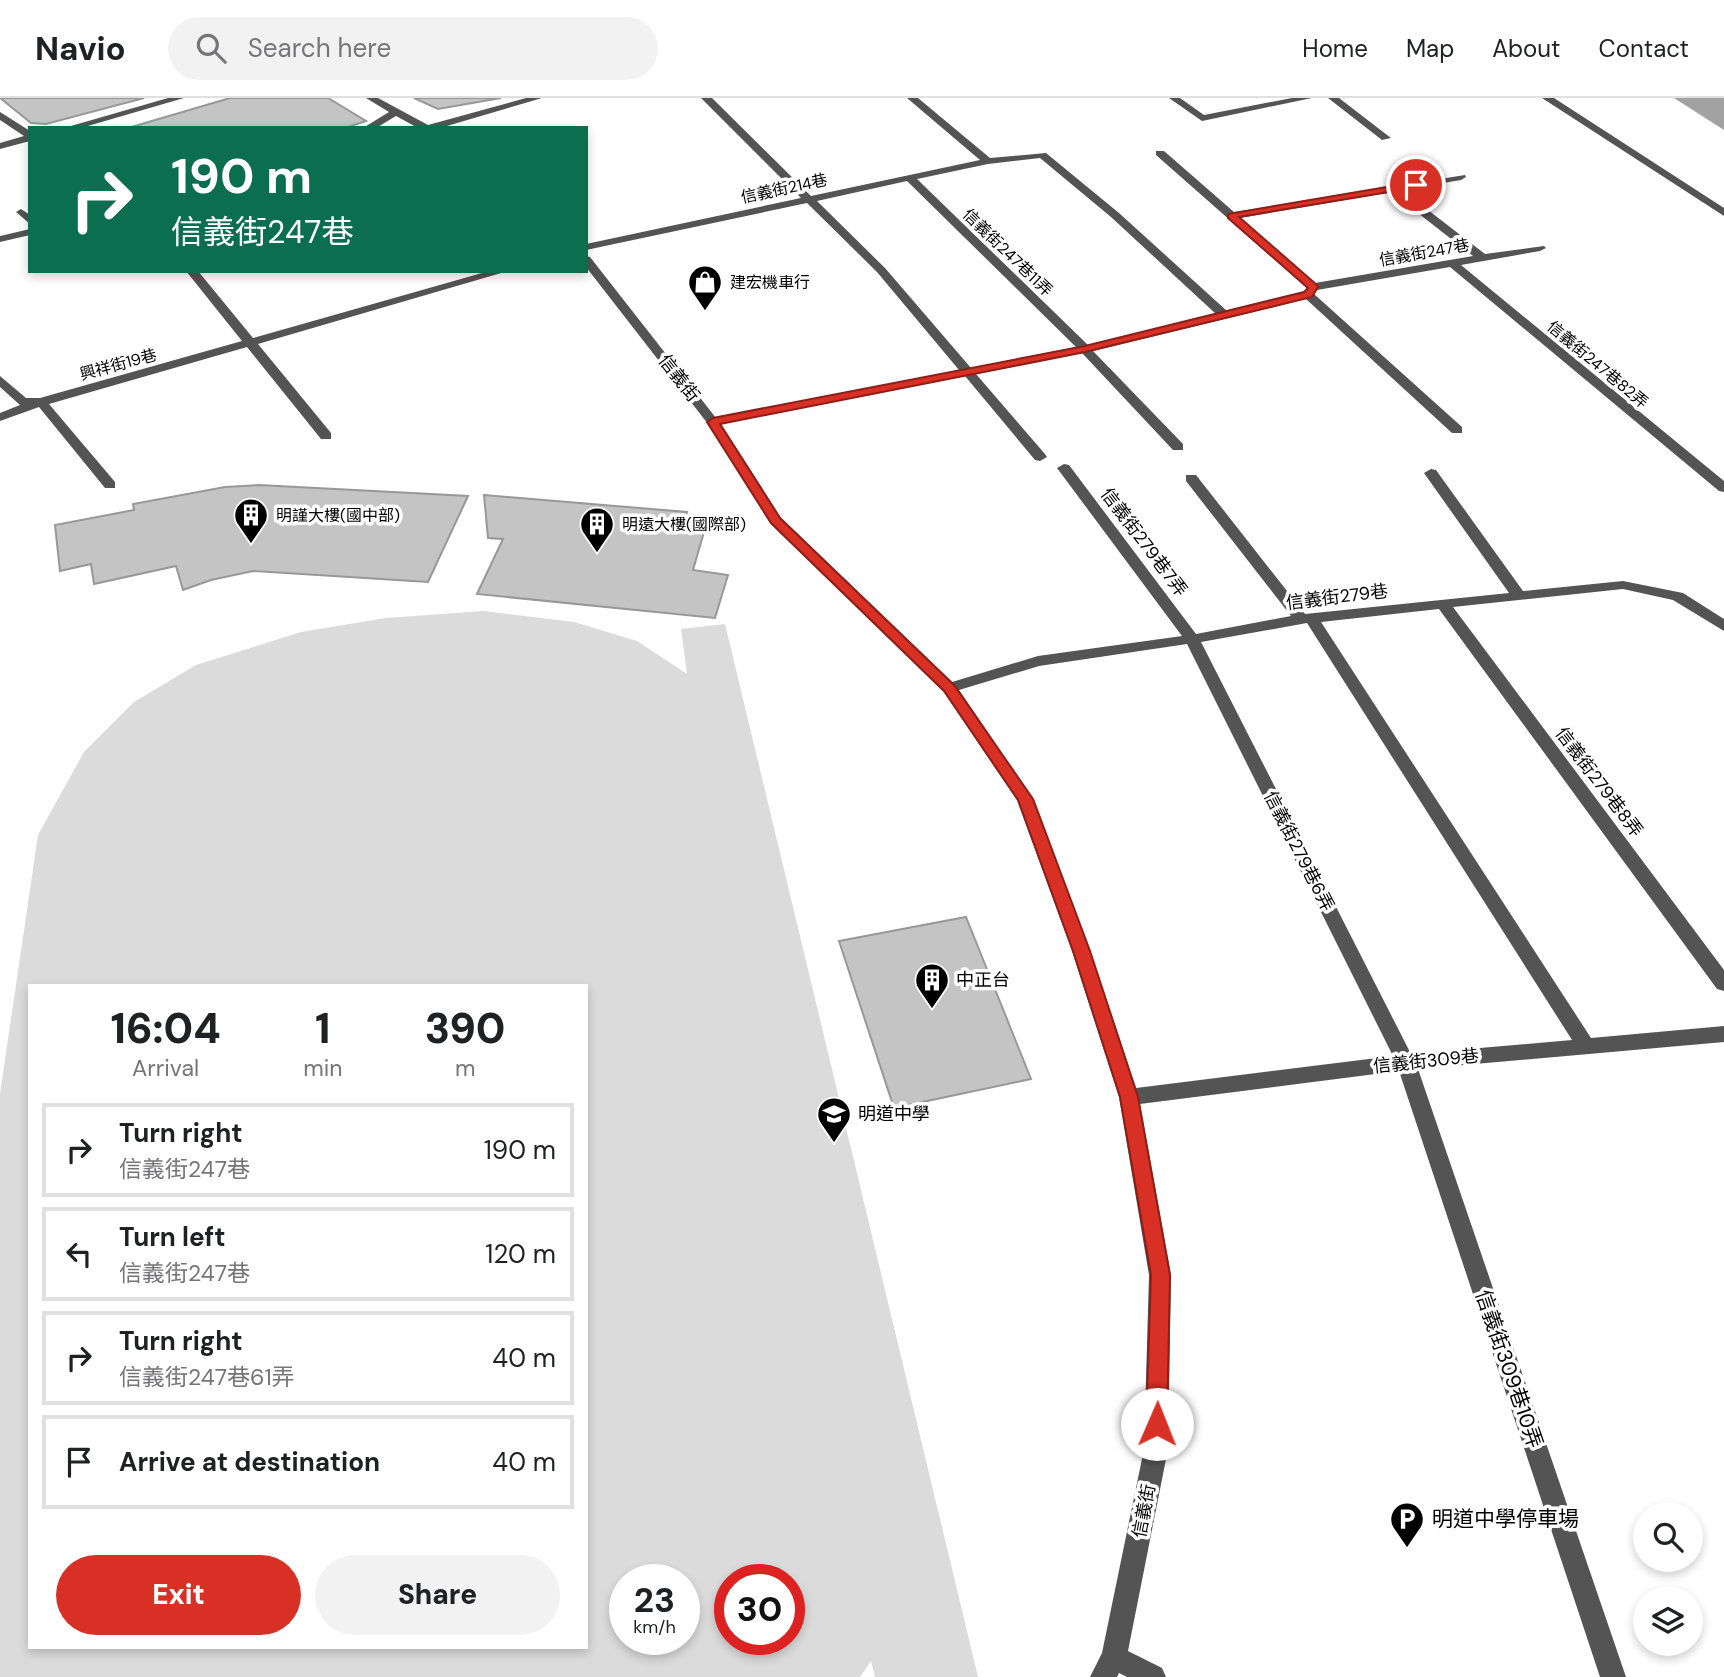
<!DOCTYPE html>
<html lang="en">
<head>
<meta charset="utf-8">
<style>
  body { margin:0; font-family:"DM Sans","Noto Sans TC",sans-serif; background:#f2f2f2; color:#202124; height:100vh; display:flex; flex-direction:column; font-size:26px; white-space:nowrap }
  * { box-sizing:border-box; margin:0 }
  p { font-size:23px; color:#757577 }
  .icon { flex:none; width:38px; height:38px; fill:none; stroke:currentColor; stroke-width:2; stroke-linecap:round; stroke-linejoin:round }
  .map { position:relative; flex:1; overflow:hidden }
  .details { position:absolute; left:28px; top:886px; width:560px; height:665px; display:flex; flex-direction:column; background:#fff; border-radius:0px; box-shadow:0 4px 10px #0003 }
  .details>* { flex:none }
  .guide { position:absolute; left:28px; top:28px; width:560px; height:147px; border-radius:0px; box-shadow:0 4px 10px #0003; background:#0b6e4f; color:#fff; overflow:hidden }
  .fabs { position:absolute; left:1633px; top:1404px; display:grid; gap:14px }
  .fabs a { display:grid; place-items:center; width:70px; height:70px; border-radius:50%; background:#fff; box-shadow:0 4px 10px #0003; font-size:35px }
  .speed { position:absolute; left:609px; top:1466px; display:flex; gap:14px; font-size:35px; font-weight:700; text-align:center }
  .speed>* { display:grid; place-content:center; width:91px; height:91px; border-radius:50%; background:#fff; box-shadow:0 4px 10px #0003; line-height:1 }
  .speed small { font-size:18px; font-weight:400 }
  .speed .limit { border:10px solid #d22; background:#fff; color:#111 }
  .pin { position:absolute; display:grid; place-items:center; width:60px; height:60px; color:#fff; margin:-30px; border:4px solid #fff; border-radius:50%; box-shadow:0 2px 7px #0007 }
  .me { position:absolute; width:77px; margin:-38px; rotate:1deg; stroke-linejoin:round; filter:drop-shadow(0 0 5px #0008) }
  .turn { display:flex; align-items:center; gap:24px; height:147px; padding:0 28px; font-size:32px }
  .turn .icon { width:91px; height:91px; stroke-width:2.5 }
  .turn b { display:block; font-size:49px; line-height:60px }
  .eta { display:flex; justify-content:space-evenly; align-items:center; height:119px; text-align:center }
  .eta b { font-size:42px; font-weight:800; line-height:49px }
  .button { display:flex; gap:14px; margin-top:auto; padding:14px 28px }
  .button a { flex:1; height:80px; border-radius:42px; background:#d93025; color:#fff; font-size:28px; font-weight:800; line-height:80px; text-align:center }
  .button a+a { background:#f2f2f2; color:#202124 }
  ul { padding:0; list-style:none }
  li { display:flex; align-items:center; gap:21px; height:94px; margin:0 14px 10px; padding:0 14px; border:4px solid #e0e0e0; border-radius:0px }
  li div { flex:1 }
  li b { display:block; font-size:26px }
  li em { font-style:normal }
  header { display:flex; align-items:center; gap:42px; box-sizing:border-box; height:98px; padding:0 35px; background:#fff; border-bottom:2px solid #e0e0e0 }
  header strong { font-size:33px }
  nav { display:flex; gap:38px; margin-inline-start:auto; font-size:24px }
  .search { width:490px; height:63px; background:#f2f2f2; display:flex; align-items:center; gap:18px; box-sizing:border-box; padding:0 24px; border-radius:38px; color:#757577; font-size:26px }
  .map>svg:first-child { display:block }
  .green { fill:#dbdbdb; fill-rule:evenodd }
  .water { fill:#a2a2a2 }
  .building { fill:#c4c4c4; stroke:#989898; stroke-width:2 }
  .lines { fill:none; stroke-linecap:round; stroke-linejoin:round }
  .minor { fill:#545454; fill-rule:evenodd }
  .route { fill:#d93025; stroke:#8d1f18; stroke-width:2 }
  .labels { text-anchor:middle; stroke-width:7; stroke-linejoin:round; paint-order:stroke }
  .far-street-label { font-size:16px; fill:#000; stroke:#fff }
  .far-poi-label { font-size:16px; fill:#000; stroke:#fff; text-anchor:start }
  .street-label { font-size:18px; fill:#000; stroke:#fff }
  .poi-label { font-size:18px; fill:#000; stroke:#fff; text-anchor:start }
  .near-street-label { font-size:21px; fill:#000; stroke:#fff }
  .near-poi-label { font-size:21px; fill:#000; stroke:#fff; text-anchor:start }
</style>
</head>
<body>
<header>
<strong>Navio</strong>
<div class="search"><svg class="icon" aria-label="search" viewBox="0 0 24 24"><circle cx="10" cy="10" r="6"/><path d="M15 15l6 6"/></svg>Search here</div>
<nav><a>Home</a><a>Map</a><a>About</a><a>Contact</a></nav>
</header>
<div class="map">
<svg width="1724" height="1579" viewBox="0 0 1724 1579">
  <rect width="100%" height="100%" fill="#fff"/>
  <path class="green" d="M 484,513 L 574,524 L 637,543 L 687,576 L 681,531 L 725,526 L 978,1579 L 875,1579 L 871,1563 L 860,1579 L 0,1579 L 0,996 L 38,737 L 84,654 L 134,604 L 196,567 L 301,534 L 386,520 ZM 30,887 L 586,887 L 586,1549 L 30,1549 ZM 684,1482 L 684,1542 L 625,1542 L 625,1482 ZM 789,1482 L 789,1542 L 730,1542 L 730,1482 Z"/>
  <polygon class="water" points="1674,0 1724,0 1724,32"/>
  <g class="building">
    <polygon points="0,0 144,0 46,26 31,25"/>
    <polygon points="230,0 328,0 366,23 345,30 128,30"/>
    <polygon points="414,0 501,0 438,11"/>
    <polygon points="259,387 468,398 428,484 253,473 211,482 183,492 176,468 94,486 91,466 60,473 55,427 134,412 133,406 225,389"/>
    <polygon points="484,397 687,414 682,431 704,434 693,472 728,477 715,520 477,496 503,441 488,440"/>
    <polygon points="966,819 1031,981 894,1010 839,843"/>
  </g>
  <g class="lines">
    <g class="minor">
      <polygon points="168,0 184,0 81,30 64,30"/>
      <polygon points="366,0 378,0 428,27 526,0 542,0 440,30 418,30 396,18 376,30 363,30 389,14"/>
      <path d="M 701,0 L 712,0 L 811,98 L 980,62 L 907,0 L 918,0 L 990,60 L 1046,55 L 1119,115 L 1227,213 L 1304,195 L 1307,190 L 1156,57 L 1156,53 L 1164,53 L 1234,114 L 1465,77 L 1466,79 L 1461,82 L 1402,92 L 1485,156 L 1544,148 L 1546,150 L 1540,153 L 1461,167 L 1724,383 L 1724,394 L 1719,393 L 1450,169 L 1317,192 L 1314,196 L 1462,329 L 1462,335 L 1452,335 L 1306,201 L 1093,253 L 1183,346 L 1183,352 L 1173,352 L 1082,255 L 976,276 L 1045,356 L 1047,359 L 1040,363 L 1035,362 L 965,278 L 721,326 L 781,420 L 952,584 L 1038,558 L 1182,538 L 1057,370 L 1064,366 L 1069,367 L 1196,536 L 1291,518 L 1186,383 L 1186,377 L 1196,377 L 1305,516 L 1509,495 L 1424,375 L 1431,371 L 1436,372 L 1523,493 L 1623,483 L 1683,495 L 1724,521 L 1724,533 L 1673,502 L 1623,491 L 1453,509 L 1724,872 L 1724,893 L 1717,891 L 1439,511 L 1321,524 L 1591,940 L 1724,928 L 1724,944 L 1418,971 L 1626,1579 L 1600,1579 L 1399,973 L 1140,1006 L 1171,1177 L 1168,1351 L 1128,1553 L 1162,1570 L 1166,1579 L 1127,1579 L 1119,1575 L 1117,1579 L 1090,1579 L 1102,1555 L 1144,1351 L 1149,1177 L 1119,999 L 1072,853 L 1017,702 L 944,594 L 771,426 L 708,326 L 586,169 L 586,158 L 590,159 L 716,320 L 959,272 L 877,174 L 807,105 L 586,152 L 586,146 L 801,100 ZM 1040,60 L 1111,119 L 1216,216 L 1088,247 L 917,81 L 988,66 ZM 907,83 L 1076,249 L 971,270 L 885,170 L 817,103 ZM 1391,94 L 1473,158 L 1315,185 L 1240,120 ZM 1307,525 L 1572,942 L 1411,956 L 1201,544 ZM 1187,546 L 1393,958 L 1136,990 L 1090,853 L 1033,701 L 959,592 L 1039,568 Z"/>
      <polygon points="1169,0 1180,0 1204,17 1292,0 1312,0 1202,23"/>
      <polygon points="1328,0 1339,0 1391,40 1382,42"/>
      <polygon points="1542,0 1554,0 1724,110 1724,118"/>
      <polygon points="0,14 30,33 30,43 0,51 0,45 24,38 0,22"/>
      <polygon points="21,111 30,117 30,126 16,114"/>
      <polygon points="30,131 30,137 0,144 0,138"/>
      <polygon points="186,173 198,173 253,240 489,173 508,173 258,246 331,335 331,341 321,341 247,249 49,306 115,384 115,390 105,390 39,309 0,323 0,315 20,307 0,289 0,278 26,300 40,300 242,243"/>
    </g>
  </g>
  <polygon class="route" points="1416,84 1421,87 1419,89 1239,119 1317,187 1318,189 1312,199 1085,254 720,326 780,420 954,587 1033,701 1090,853 1138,999 1170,1177 1167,1326 1164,1333 1157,1336 1149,1333 1146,1326 1151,1177 1120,999 1073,853 1018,702 944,593 771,425 707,324 713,320 1085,248 1304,194 1308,190 1228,120 1228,116"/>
  <defs>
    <g id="shop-pin" transform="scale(1.75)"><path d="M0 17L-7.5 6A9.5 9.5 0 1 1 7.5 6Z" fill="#000" stroke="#fff"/><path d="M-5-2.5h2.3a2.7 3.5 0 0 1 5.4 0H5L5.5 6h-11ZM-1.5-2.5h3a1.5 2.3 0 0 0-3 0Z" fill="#fff"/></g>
    <g id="building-pin" transform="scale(1.75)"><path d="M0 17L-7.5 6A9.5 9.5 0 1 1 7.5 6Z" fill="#000" stroke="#fff"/><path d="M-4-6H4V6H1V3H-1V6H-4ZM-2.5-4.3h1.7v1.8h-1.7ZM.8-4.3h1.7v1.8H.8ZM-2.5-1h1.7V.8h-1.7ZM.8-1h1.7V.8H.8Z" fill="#fff"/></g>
    <g id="school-pin" transform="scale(1.75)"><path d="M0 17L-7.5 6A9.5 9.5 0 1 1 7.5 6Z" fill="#000" stroke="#fff"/><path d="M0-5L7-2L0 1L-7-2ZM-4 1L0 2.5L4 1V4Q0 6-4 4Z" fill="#fff"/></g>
    <g id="parking-pin" transform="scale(1.75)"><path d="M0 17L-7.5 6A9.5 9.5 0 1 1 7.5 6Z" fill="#000" stroke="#fff"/><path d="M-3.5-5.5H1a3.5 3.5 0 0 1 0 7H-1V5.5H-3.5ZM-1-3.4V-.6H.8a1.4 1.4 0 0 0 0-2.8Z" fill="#fff"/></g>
  </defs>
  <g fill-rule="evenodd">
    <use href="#shop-pin" x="705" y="184"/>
    <use href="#building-pin" x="251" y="417"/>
    <use href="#building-pin" x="597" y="426"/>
    <use href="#building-pin" x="932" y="882"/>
    <use href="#school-pin" x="834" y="1016"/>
    <use href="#parking-pin" x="1407" y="1421"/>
  </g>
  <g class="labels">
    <g class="far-street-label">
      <text transform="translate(784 90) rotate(-12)" y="6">信義街214巷</text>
      <text transform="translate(1008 154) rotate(44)" y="6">信義街247巷11弄</text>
      <text transform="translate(1424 154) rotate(-10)" y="6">信義街247巷</text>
      <text transform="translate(118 266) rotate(-15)" y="6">興祥街19巷</text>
      <text transform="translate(1598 266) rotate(40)" y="6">信義街247巷82弄</text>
    </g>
    <g class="far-poi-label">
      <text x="730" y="190">建宏機車行</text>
      <text x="276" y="423">明謹大樓(國中部)</text>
      <text x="622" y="432">明遠大樓(國際部)</text>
    </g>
    <g class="street-label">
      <text transform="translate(679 280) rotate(52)" y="6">信義街</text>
      <text transform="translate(1144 444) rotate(53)" y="6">信義街279巷7弄</text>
      <text transform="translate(1337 499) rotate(-7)" y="6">信義街279巷</text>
      <text transform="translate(1599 684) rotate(53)" y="6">信義街279巷8弄</text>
      <text transform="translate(1299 753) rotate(63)" y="6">信義街279巷6弄</text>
      <text transform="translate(1426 963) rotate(-6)" y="6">信義街309巷</text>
      <text transform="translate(1144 1413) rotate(-79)" y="6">信義街</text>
    </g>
    <g class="poi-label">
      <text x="956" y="888">中正台</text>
      <text x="858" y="1022">明道中學</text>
    </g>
    <g class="near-street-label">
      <text transform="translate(1509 1271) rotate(71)" y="7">信義街309巷10弄</text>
    </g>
    <g class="near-poi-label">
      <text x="1432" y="1428">明道中學停車場</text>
    </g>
  </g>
</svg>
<div class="fabs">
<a><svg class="icon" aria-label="search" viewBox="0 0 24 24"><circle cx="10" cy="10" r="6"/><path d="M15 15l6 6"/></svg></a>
<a><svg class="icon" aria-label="layers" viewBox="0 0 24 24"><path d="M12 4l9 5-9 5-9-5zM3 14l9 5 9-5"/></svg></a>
</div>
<div class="speed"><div>23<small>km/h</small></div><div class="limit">30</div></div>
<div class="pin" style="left:1416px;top:87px;background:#d93025"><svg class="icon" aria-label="arrive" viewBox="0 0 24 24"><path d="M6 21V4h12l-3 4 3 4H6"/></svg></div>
<svg class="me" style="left:1157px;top:1326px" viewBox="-20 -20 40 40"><circle r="19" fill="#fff"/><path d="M0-13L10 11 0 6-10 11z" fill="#d93025"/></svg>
<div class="guide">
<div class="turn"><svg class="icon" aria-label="right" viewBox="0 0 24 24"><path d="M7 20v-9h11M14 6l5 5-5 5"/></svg><div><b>190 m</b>信義街247巷</div></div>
</div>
<section class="details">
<div class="eta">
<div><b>16:04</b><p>Arrival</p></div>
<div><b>1</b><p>min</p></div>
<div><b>390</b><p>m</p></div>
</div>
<ul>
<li><svg class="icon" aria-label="right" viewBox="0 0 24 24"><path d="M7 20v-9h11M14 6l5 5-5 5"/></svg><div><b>Turn right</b><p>信義街247巷</p></div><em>190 m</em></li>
<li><svg class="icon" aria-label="left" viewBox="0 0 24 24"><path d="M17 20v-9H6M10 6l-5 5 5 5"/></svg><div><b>Turn left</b><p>信義街247巷</p></div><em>120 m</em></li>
<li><svg class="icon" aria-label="right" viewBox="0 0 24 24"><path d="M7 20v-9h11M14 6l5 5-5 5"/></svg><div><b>Turn right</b><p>信義街247巷61弄</p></div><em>40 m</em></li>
<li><svg class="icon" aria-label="arrive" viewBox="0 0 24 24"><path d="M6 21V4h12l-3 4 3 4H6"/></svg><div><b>Arrive at destination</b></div><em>40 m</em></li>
</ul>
<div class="button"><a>Exit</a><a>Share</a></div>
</section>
</div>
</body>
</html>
